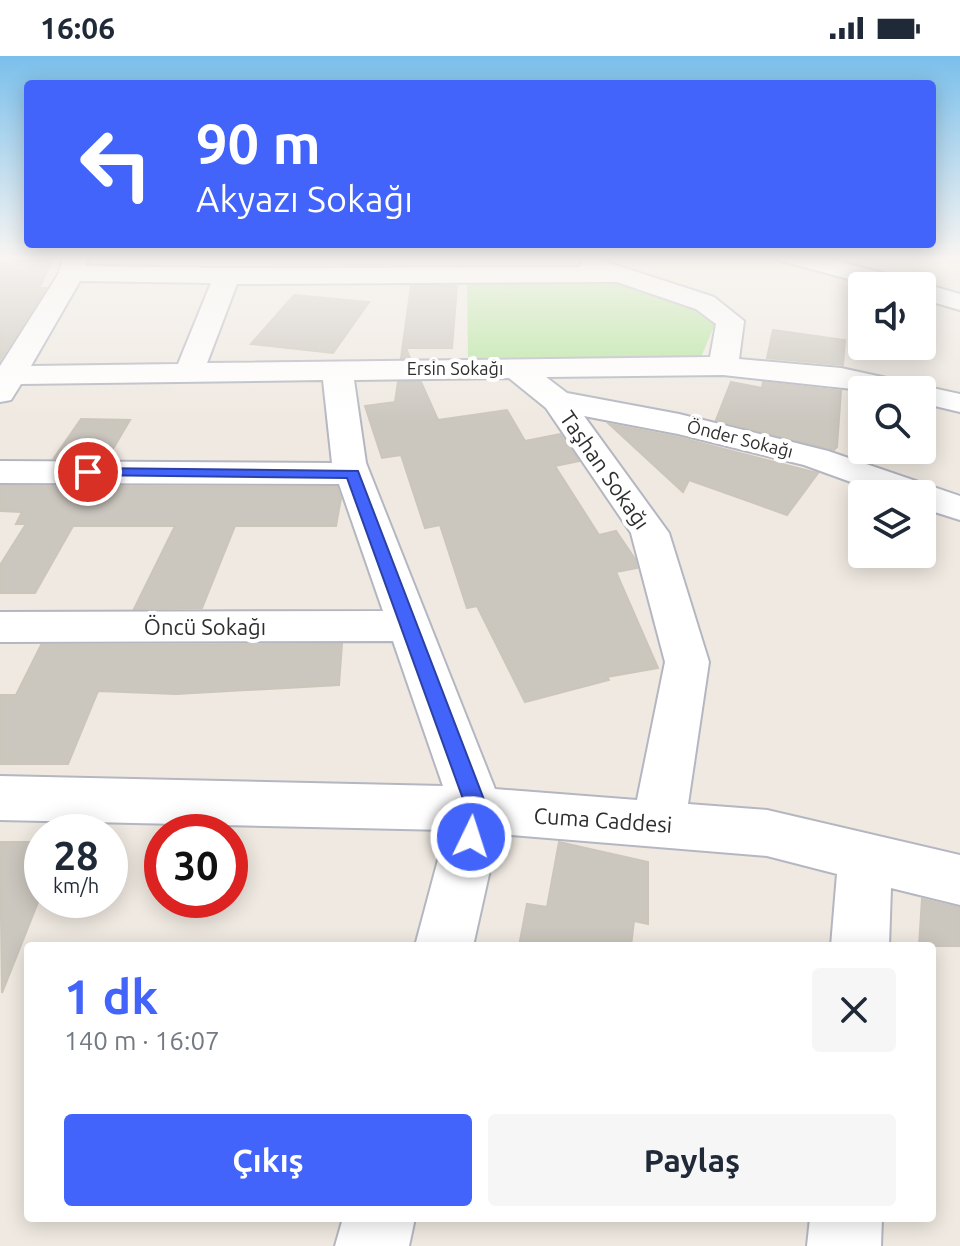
<!DOCTYPE html>
<html lang="tr">
<head>
<meta charset="utf-8">
<style>
  body { margin:0; font-family:Ubuntu,sans-serif; background:#f6f6f7; color:#1f2937; height:100vh; display:flex; flex-direction:column; font-size:30px; white-space:nowrap }
  * { box-sizing:border-box; margin:0 }
  p { font-size:26px; color:#747a83 }
  .icon { flex:none; width:44px; height:44px; fill:none; stroke:currentColor; stroke-width:2; stroke-linecap:round; stroke-linejoin:round }
  .map { position:relative; flex:1; overflow:hidden }
  .sheet { position:absolute; left:24px; top:886px; width:912px; height:280px; display:flex; flex-direction:column; background:#fff; border-radius:8px; box-shadow:0 4px 20px #0003 }
  .sheet>* { flex:none }
  .hud { position:absolute; left:24px; top:24px; width:912px; height:168px; border-radius:8px; box-shadow:0 4px 20px #0003; background:#4264fb; color:#fff; overflow:hidden }
  .buttons { position:absolute; left:848px; top:216px; display:grid; gap:16px }
  .buttons a { display:grid; place-items:center; width:88px; height:88px; border-radius:8px; background:#fff; box-shadow:0 4px 20px #0003; font-size:40px }
  .speed { position:absolute; left:24px; top:758px; display:flex; gap:16px; font-size:40px; font-weight:700; text-align:center }
  .speed>* { display:grid; place-content:center; width:104px; height:104px; border-radius:50%; background:#fff; box-shadow:0 4px 20px #0003; line-height:1 }
  .speed small { font-size:20px; font-weight:400 }
  .speed .limit { border:12px solid #d22; background:#fff; color:#111 }
  .pin { position:absolute; display:grid; place-items:center; width:68px; height:68px; color:#fff; margin:-34px; border:4px solid #fff; border-radius:50%; box-shadow:0 2px 8px #0007 }
  .me { position:absolute; width:88px; margin:-44px; rotate:4deg; stroke-linejoin:round; filter:drop-shadow(0 0 6px #0008) }
  .turn { display:flex; align-items:center; gap:28px; height:168px; padding:0 40px; font-size:36px }
  .turn .icon { width:104px; height:104px; stroke-width:2.5 }
  .turn b { display:block; font-size:56px; line-height:68px }
  .round { display:grid; place-items:center; flex:none; width:84px; height:84px; border-radius:8px; background:#f6f6f7 }
  .overview { display:flex; align-items:center; justify-content:space-between; height:136px; padding:0 40px }
  h1 { font-size:48px; font-weight:600; line-height:60px; color:#4264fb }
  .button { display:flex; gap:16px; margin-top:auto; padding:16px 40px }
  .button a { flex:1; height:92px; border-radius:8px; background:#4264fb; color:#fff; font-size:32px; font-weight:600; line-height:92px; text-align:center }
  .button a+a { background:#f6f6f7; color:#1f2937 }
  .status { display:flex; justify-content:space-between; align-items:center; height:56px; padding:0 40px; background:#fff; direction:ltr }
  .status svg { height:22px; fill:currentColor }
  .map>svg:first-child { display:block }
  .education { fill:#f0e6d1 }
  .green { fill:#b6e59e }
  .building { fill:#cbc7bf; stroke:#cbc5ba; stroke-width:2 }
  .lines { fill:none; stroke-linecap:round; stroke-linejoin:round }
  .minor-casing { stroke:#b4b7c1; stroke-width:4 }
  .minor { fill:#fff; fill-rule:evenodd }
  .route { fill:#4264fb; stroke:#2b41a3; stroke-width:2 }
  .labels { text-anchor:middle; stroke-width:8; stroke-linejoin:round; paint-order:stroke }
  .far-street-label { font-size:18px; fill:#2e2e2e; stroke:#fff }
  .street-label { font-size:22px; fill:#2e2e2e; stroke:#fff }
</style>
</head>
<body>
<div class="status"><b>16:06</b><svg viewBox="0 0 49 12"><path d="M0 12V9h3v3zM5 12V6h3v6zM10 12V3h3v9zM15 12V0h3v12zM26 1h20v11H26zM47 4h2v5h-2z"/></svg></div>
<div class="map">
<svg width="960" height="1190" viewBox="0 0 960 1190">
  <rect width="100%" height="100%" fill="#efe9e1"/>
  <polygon class="education" points="270,199 464,199 463,210 268,209"/>
  <polygon class="green" points="467,223 618,223 699,251 716,266 701,301 468,302"/>
  <g class="building">
    <polygon points="53,203 39,232 46,232 0,304 0,206"/>
    <polygon points="411,230 457,230 452,292 406,292 410,302 401,302"/>
    <polygon points="294,239 369,246 333,297 251,288"/>
    <polygon points="773,274 845,284 843,309 767,302"/>
    <polygon points="398,326 421,326 438,364 507,354 525,385 560,378 579,405 555,410 599,479 616,475 635,503 637,512 616,516 658,612 607,621 609,624 525,646 477,550 467,552 440,469 425,472 401,399 382,402 365,350 395,346"/>
    <polygon points="731,326 762,332 763,326 841,335 837,391 834,394 716,364"/>
    <polygon points="81,363 130,364 107,403 54,402"/>
    <polygon points="609,368 677,381 818,417 787,459 689,424 683,436"/>
    <polygon points="0,430 337,431 341,442 336,470 235,470 202,552 134,553 175,470 73,470 35,537 0,537 0,509 26,468 16,468 22,456 0,455"/>
    <polygon points="342,588 339,629 176,638 98,635 68,708 0,708 0,639 16,639 41,589"/>
    <polygon points="0,786 42,786 42,836 2,937"/>
    <polygon points="559,786 648,806 648,868 634,865 631,890 519,890 527,848 547,851"/>
    <polygon points="922,843 960,852 960,890 919,890"/>
  </g>
  <g class="lines">
    <g class="minor-casing">
      <g id="minor">
        <path d="M 64,199 L 88,199 L 86,210 L 227,212 L 580,211 L 582,203 L 591,201 L 714,241 L 744,265 L 739,303 L 841,312 L 960,338 L 960,356 L 922,347 L 922,334 L 862,334 L 723,319 L 546,321 L 567,337 L 679,358 L 828,395 L 960,440 L 960,464 L 922,452 L 922,438 L 884,438 L 804,409 L 678,378 L 584,360 L 669,477 L 709,606 L 688,748 L 767,754 L 960,799 L 960,849 L 891,832 L 889,890 L 831,890 L 837,818 L 767,800 L 498,778 L 473,890 L 415,890 L 446,774 L 0,764 L 0,720 L 443,730 L 393,585 L 0,586 L 0,556 L 383,555 L 339,428 L 0,427 L 0,405 L 332,407 L 323,324 L 21,328 L 11,344 L 0,346 L 0,310 L 59,217 ZM 80,225 L 211,227 L 178,308 L 31,310 ZM 617,226 L 696,253 L 716,268 L 710,301 L 207,307 L 237,228 ZM 509,322 L 546,352 L 631,477 L 665,606 L 637,744 L 495,733 L 366,407 L 354,324 Z"/>
        <polygon points="775,199 814,199 913,225 916,229 922,227 960,238 960,254 922,243 922,230 874,230 778,204"/>
        <polygon points="343,1162 415,1162 409,1190 335,1190"/>
        <polygon points="810,1162 882,1162 881,1190 807,1190"/>
      </g>
    </g>
    <use href="#minor" class="minor"/>
  </g>
  <linearGradient id="sky" x2="0" y2="1"><stop stop-color="#7abfeb"/><stop offset="0.55" stop-color="#f8f5f2"/><stop offset="1" stop-color="#f8f5f2" stop-opacity="0"/></linearGradient>
  <rect width="960" height="365" fill="url(#sky)"/>
  <polygon class="route" points="88,412 358,415 488,754 479,788 471,791 463,788 460,781 467,754 347,422 83,419 83,413"/>
  <g class="labels">
    <g class="far-street-label">
      <text x="455" y="319">Ersin Sokağı</text>
      <text transform="translate(740 383) rotate(14)" y="6">Önder Sokağı</text>
    </g>
    <g class="street-label">
      <text transform="translate(605 414) rotate(55)" y="8">Taşhan Sokağı</text>
      <text x="205" y="579">Öncü Sokağı</text>
      <text transform="translate(603 764) rotate(4)" y="8">Cuma Caddesi</text>
    </g>
  </g>
</svg>
<div class="buttons">
<a><svg class="icon" aria-label="sound" viewBox="0 0 24 24"><path d="M4 9h4l5-4v14l-5-4H4zM17 9q2 3 0 6"/></svg></a>
<a><svg class="icon" aria-label="search" viewBox="0 0 24 24"><circle cx="10" cy="10" r="6"/><path d="M15 15l6 6"/></svg></a>
<a><svg class="icon" aria-label="layers" viewBox="0 0 24 24"><path d="M12 4l9 5-9 5-9-5zM3 14l9 5 9-5"/></svg></a>
</div>
<div class="speed"><div>28<small>km/h</small></div><div class="limit">30</div></div>
<div class="pin" style="left:88px;top:416px;background:#d93025"><svg class="icon" aria-label="arrive" viewBox="0 0 24 24"><path d="M6 21V4h12l-3 4 3 4H6"/></svg></div>
<svg class="me" style="left:471px;top:781px" viewBox="-20 -20 40 40"><circle r="17" fill="#4264fb" stroke="#fff" stroke-width="3"/><path d="M0-11L8 9 0 5-8 9z" fill="#fff"/></svg>
<div class="hud">
<div class="turn"><svg class="icon" aria-label="left" viewBox="0 0 24 24"><path d="M17 20v-9H6M10 6l-5 5 5 5"/></svg><div><b>90 m</b>Akyazı Sokağı</div></div>
</div>
<section class="sheet">
<div class="overview"><div><h1>1 dk</h1><p>140 m · 16:07</p></div><a class="round"><svg class="icon" aria-label="close" viewBox="0 0 24 24"><path d="M6 6l12 12M18 6L6 18"/></svg></a></div>
<div class="button"><a>Çıkış</a><a>Paylaş</a></div>
</section>
</div>
</body>
</html>
